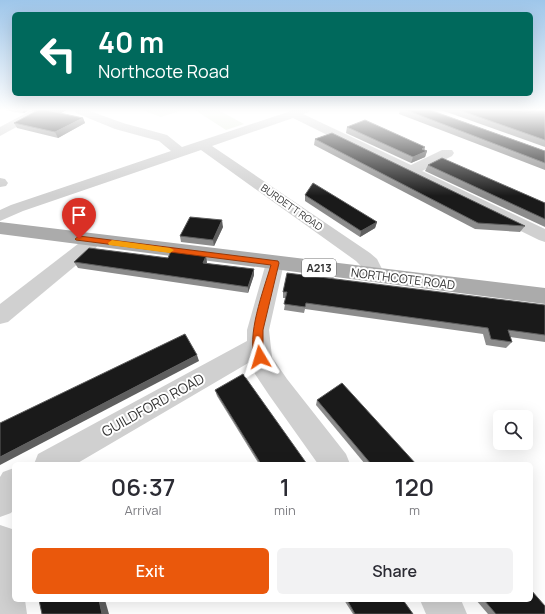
<!DOCTYPE html>
<html lang="en">
<head>
<meta charset="utf-8">
<style>
  body { margin:0; font-family:Manrope,sans-serif; background:#f2f2f3; color:#2b2b33; height:100vh; display:flex; flex-direction:column; font-size:15px; white-space:nowrap }
  * { box-sizing:border-box; margin:0 }
  p { font-size:13px; color:#7c7c81 }
  .icon { flex:none; width:22px; height:22px; fill:none; stroke:currentColor; stroke-width:2; stroke-linecap:round; stroke-linejoin:round }
  .map { position:relative; flex:1; overflow:hidden }
  .side { position:absolute; left:12px; top:462px; width:521px; height:140px; display:flex; flex-direction:column; background:#fff; border-radius:6px; box-shadow:0 4px 16px #0002 }
  .side>* { flex:none }
  .guide { position:absolute; left:12px; top:12px; width:521px; height:84px; border-radius:6px; box-shadow:0 4px 16px #0002; background:#00695c; color:#fff; overflow:hidden }
  .controls { position:absolute; left:493px; top:410px; display:grid; gap:8px }
  .controls a { display:grid; place-items:center; width:40px; height:40px; border-radius:6px; background:#fff; box-shadow:0 4px 16px #0002; font-size:20px }
  .pin { position:absolute; display:grid; place-items:center; width:34px; height:34px; color:#fff; margin:-41px -17px; border-radius:50% 50% 50% 0; rotate:-45deg; box-shadow:0 0 4px #0007 }
  .pin .icon { rotate:45deg }
  .me { position:absolute; width:44px; margin:-22px; rotate:353deg; stroke-linejoin:round; filter:drop-shadow(0 0 3px #0008) }
  .turn { display:flex; align-items:center; gap:14px; height:84px; padding:0 20px; font-size:18px }
  .turn .icon { width:52px; height:52px; stroke-width:2.5 }
  .turn b { display:block; font-size:28px; line-height:34px }
  .eta { display:flex; justify-content:space-evenly; align-items:center; height:68px; text-align:center }
  .eta b { font-size:24px; font-weight:600; line-height:28px }
  .cta { display:flex; gap:8px; margin-top:auto; padding:8px 20px }
  .cta a { flex:1; height:46px; border-radius:6px; background:#ea580c; color:#fff; font-size:16px; font-weight:600; line-height:46px; text-align:center }
  .cta a+a { background:#f2f2f3; color:#2b2b33 }
  .map>svg:first-child { display:block }
  .green { fill:#e6ecdf }
  .lines { fill:none; stroke-linecap:round; stroke-linejoin:round }
  .minor { fill:#d0d0d0; fill-rule:evenodd }
  .major { fill:#ababab; fill-rule:evenodd }
  .wall { fill:#8c8c8c }
  .shaded-wall { fill:#5f5f5f }
  .building { fill:#1a1a1a; stroke:#5f5f5f }
  .route { fill:#ea580c; stroke:#983908 }
  .slow { fill:#f59e0b }
  .labels { text-anchor:middle; stroke-width:4; stroke-linejoin:round; paint-order:stroke }
  .far-street-label { font-size:10px; fill:#333; stroke:#fff }
  .shield { fill:#fff; stroke:#707070; stroke-width:1 }
  .shield-label { font-size:11px; font-weight:bold; fill:#333 }
  .street-label { font-size:12px; fill:#333; stroke:#fff }
  .near-street-label { font-size:14px; fill:#333; stroke:#fff }
</style>
</head>
<body>
<div class="map">
<svg width="545" height="614" viewBox="0 0 545 614">
  <rect width="100%" height="100%" fill="#fff"/>
  <g class="green">
    <polygon points="142,110 183,110 161,117"/>
    <polygon points="195,110 218,110 244,124 226,130"/>
  </g>
  <g class="lines">
    <g class="minor">
      <polygon points="32,110 45,110 44,112 0,136 0,127"/>
      <polygon points="75,110 87,110 123,123 167,135 182,147 294,110 310,110 309,112 303,114 411,165 442,150 452,150 454,153 452,156 422,171 545,229 545,242 539,240 293,118 212,146 370,253 377,259 385,275 382,280 375,282 368,280 362,267 356,261 201,150 23,211 0,221 0,210 11,205 171,151 159,141 115,129 76,113"/>
      <polygon points="0,178 5,179 8,183 6,186 0,187"/>
      <polygon points="93,235 99,237 102,241 92,252 8,322 0,324 0,304 87,237"/>
      <polygon points="275,257 282,258 284,263 269,330 272,357 287,379 346,454 350,464 318,464 269,395 255,374 250,362 76,464 34,464 38,454 247,341 247,330 266,263 268,258"/>
      <polygon points="14,468 14,509 11,513 0,517 0,477 3,472"/>
      <polygon points="0,525 12,529 14,535 14,600 25,600 27,614 0,614"/>
      <polygon points="420,600 461,600 467,614 426,614"/>
    </g>
    <polygon class="major" points="0,222 545,288 545,304 0,234"/>
  </g>
  <g class="wall">
    <polygon points="4,110 29,110 24,113"/>
    <polygon points="38,110 66,110 61,113 83,118 85,123 58,138 17,128 14,123"/>
    <polygon points="400,110 430,110 545,151 545,170 399,114"/>
    <polygon points="441,110 545,110 545,147"/>
    <polygon points="347,127 425,150 427,151 425,157 411,163 346,133"/>
    <polygon points="315,139 525,226 520,232 475,229 314,145"/>
    <polygon points="428,165 545,203 545,227 425,171"/>
    <polygon points="305,195 377,222 375,228 360,237 305,201"/>
    <polygon points="223,227 214,246 181,242 180,236"/>
    <polygon points="168,258 207,262 207,263 254,275 248,293 78,268 74,262"/>
    <polygon points="283,292 545,305 545,342 510,337 512,342 506,348 486,345 483,334 305,309 304,313 284,310 286,298 283,298"/>
    <polygon points="215,390 307,464 259,464 217,396"/>
    <polygon points="317,400 416,464 365,464 316,405"/>
    <polygon points="344,600 403,600 413,614 353,614"/>
    <polygon points="476,600 531,600 545,614 488,614"/>
  </g>
  <g class="shaded-wall">
    <polygon points="23,110 29,110 24,113"/>
    <polygon points="54,110 66,110 55,117 53,111"/>
    <polygon points="83,118 85,123 58,138 55,132"/>
    <polygon points="425,147 424,152 427,151 425,157 411,163 413,157 422,149"/>
    <polygon points="222,220 223,227 214,246 213,240"/>
    <polygon points="377,222 375,228 360,237 361,231"/>
    <polygon points="206,256 207,262 204,269 203,263"/>
    <polygon points="254,269 254,275 248,293 248,287"/>
    <polygon points="197,355 199,361 0,465 0,457"/>
    <polygon points="99,600 105,600 109,614 102,614"/>
  </g>
  <g class="building">
    <polygon points="38,110 54,110 53,111 46,110 83,118 55,132 14,123"/>
    <polygon points="406,110 430,110 545,151 545,163"/>
    <polygon points="459,110 545,110 545,140"/>
    <polygon points="365,120 425,147 422,149 427,151 413,157 347,127"/>
    <polygon points="332,133 525,226 478,223 315,139"/>
    <polygon points="442,158 545,203 545,219 428,165"/>
    <polygon points="313,183 377,222 361,231 305,195"/>
    <polygon points="190,217 222,220 213,240 180,236"/>
    <polygon points="89,248 168,258 171,251 206,256 203,263 254,269 248,287 74,262"/>
    <polygon points="287,273 545,305 545,335 508,330 512,342 491,339 488,328 306,303 305,307 284,304 287,292 283,292"/>
    <polygon points="185,334 197,355 0,457 0,423"/>
    <polygon points="243,374 307,464 261,464 215,390"/>
    <polygon points="342,383 416,464 371,464 317,400"/>
    <polygon points="531,590 545,606 545,614 496,614 484,600 531,600"/>
    <polygon points="39,600 99,600 102,614 42,614"/>
    <polygon points="347,600 403,600 413,614 355,614"/>
  </g>
  <linearGradient id="sky" x2="0" y2="1"><stop stop-color="#9ec6ea"/><stop offset="0.56" stop-color="#fff"/><stop offset="1" stop-color="#fff" stop-opacity="0"/></linearGradient>
  <rect width="545" height="196" fill="url(#sky)"/>
  <path class="route" d="M 79,236 L 278,261 L 279,263 L 263,330 L 263,346 L 265,357 L 264,360 L 260,362 L 256,360 C 245,338 264,289 271,265 L 76,240 L 75,239 Z"/>
  <polygon class="slow" points="112,240 170,248 174,250 170,253 109,245 108,243"/>
  <g class="labels">
    <g class="far-street-label">
      <text transform="translate(292 207) rotate(35)" y="4">BURDETT ROAD</text>
    </g>
    <rect class="shield" x="302" y="259" width="34" height="18" rx="3"/>
    <g class="shield-label">
      <text x="319" y="272">A213</text>
    </g>
    <g class="street-label">
      <text transform="translate(403 279) rotate(7)" y="4">NORTHCOTE ROAD</text>
    </g>
    <g class="near-street-label">
      <text transform="translate(153 405) rotate(-29)" y="5">GUILDFORD ROAD</text>
    </g>
  </g>
</svg>
<div class="controls">
<a><svg class="icon" aria-label="search" viewBox="0 0 24 24"><circle cx="10" cy="10" r="6"/><path d="M15 15l6 6"/></svg></a>
</div>
<div class="pin" style="left:79px;top:239px;background:#d93025"><svg class="icon" aria-label="arrive" viewBox="0 0 24 24"><path d="M6 21V4h12l-3 4 3 4H6"/></svg></div>
<svg class="me" style="left:260px;top:357px" viewBox="-20 -20 40 40"><path d="M0-17L14 15 0 8-14 15z" fill="#ea580c" stroke="#fff" stroke-width="4"/></svg>
<div class="guide">
<div class="turn"><svg class="icon" aria-label="left" viewBox="0 0 24 24"><path d="M17 20v-9H6M10 6l-5 5 5 5"/></svg><div><b>40 m</b>Northcote Road</div></div>
</div>
<section class="side">
<div class="eta">
<div><b>06:37</b><p>Arrival</p></div>
<div><b>1</b><p>min</p></div>
<div><b>120</b><p>m</p></div>
</div>
<div class="cta"><a>Exit</a><a>Share</a></div>
</section>
</div>
</body>
</html>
